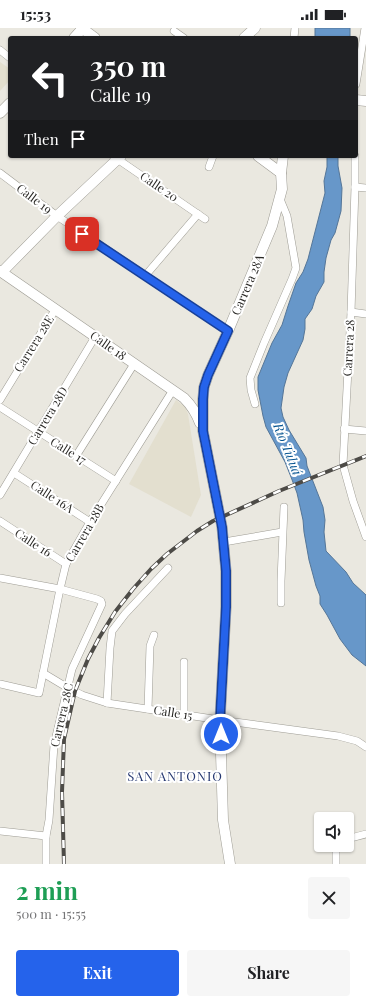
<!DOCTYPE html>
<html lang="en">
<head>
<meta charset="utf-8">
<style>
  body { margin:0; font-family:"Playfair Display",serif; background:#f6f6f6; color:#202124; height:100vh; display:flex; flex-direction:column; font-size:15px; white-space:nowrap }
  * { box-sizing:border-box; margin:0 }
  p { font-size:13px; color:#757577 }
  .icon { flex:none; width:22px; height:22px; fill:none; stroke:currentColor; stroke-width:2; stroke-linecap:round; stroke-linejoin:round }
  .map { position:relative; height:836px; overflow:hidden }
  .drawer { display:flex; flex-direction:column; background:#fff; flex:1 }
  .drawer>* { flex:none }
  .top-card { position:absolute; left:8px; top:8px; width:350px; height:122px; border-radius:4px; box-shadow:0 1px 3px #0004; background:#202124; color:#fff; overflow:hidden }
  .buttons { position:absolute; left:314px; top:784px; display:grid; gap:8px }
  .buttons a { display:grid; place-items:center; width:40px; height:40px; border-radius:4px; background:#fff; box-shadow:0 1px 3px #0004; font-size:20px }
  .pin { position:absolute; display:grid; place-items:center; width:34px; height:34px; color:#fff; margin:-17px; border-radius:8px; box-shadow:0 2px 6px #0006 }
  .me { position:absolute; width:44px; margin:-22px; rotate:0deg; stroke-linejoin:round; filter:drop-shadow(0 0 3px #0008) }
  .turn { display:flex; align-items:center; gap:14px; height:84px; padding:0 16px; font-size:18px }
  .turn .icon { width:52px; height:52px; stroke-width:2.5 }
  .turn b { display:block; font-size:28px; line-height:34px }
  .then { display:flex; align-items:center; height:38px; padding:0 16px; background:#0003; gap:8px; font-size:15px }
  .round { display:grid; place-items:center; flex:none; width:42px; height:42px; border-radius:4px; background:#f6f6f6 }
  .overview { display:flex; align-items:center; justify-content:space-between; height:68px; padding:0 16px }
  h1 { font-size:24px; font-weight:700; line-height:30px; color:#1e9e55 }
  .action { display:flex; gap:8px; margin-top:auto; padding:8px 16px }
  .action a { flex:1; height:46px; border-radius:4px; background:#2563eb; color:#fff; font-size:16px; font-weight:700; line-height:46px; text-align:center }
  .action a+a { background:#f6f6f6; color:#202124 }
  .status { display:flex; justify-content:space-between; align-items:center; height:28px; padding:0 20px; background:#fff; direction:ltr }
  .status svg { height:11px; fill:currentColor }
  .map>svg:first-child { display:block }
  .built { fill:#e3dfcf }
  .water { fill:#6797c9; stroke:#557698 }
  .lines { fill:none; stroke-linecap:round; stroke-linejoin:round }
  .street-casing { stroke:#9e9c94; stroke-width:8 }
  .secondary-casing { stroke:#9e9c94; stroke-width:11 }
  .street { stroke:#fff; stroke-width:7 }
  .secondary { stroke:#fff; stroke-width:10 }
  .rail-casing { stroke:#4d4b47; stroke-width:4 }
  .rail { stroke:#fff; stroke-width:2.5; stroke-dasharray:8; stroke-linecap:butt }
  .route-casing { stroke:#184099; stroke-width:10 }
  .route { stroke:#2563eb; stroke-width:7 }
  .labels { text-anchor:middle; stroke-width:4; stroke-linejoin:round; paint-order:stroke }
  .street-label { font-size:12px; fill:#2a2926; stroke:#fff }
  .water-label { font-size:13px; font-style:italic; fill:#055390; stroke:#fff }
  .neighbourhood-label { font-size:13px; letter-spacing:1px; fill:#263871; stroke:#fff }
</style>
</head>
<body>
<div class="status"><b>15:53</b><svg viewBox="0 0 49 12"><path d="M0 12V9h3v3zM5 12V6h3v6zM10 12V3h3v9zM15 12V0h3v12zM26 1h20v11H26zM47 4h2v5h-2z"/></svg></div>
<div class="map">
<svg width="366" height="836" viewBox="0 0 366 836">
  <rect width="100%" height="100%" fill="#eae8e0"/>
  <g class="built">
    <polygon points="0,34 10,41 10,52 0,63"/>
    <polygon points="176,372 185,379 188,386 201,467 191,489 129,456"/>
  </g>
  <g class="water">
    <rect x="315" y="0" width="35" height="10"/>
    <polygon points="327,128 338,128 338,138 342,160 341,183 335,205 331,212 326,230 324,244 324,254 316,268 312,281 305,291 305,301 303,312 288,345 284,359 281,380 283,389 289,402 306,430 307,438 323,479 325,492 324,504 326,523 346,544 353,555 366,567 366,638 352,627 340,611 327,587 320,576 320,568 316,558 309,532 304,504 303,492 297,465 291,449 285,434 266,399 263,388 258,362 258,349 272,315 282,297 288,278 296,255 303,244 308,231 325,165 324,153 327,139"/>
  </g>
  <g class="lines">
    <g class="street-casing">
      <g id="street">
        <polyline points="174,3 184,10"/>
        <polyline points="294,10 295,0"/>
        <polyline points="0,22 10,30"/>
        <polyline points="356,56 365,0"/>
        <polyline points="113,128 205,191"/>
        <polyline points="355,128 355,159 351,284 343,437 353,473 366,509"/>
        <polyline points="209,139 213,128"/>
        <polyline points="0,145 57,188 228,303"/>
        <polyline points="355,159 366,160"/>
        <polyline points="145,248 198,186"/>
        <polyline points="351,284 366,286"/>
        <polyline points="0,372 55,282"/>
        <polyline points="255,376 251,362 250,350 264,315 292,251 296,240 287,188 280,171"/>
        <polyline points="0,379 116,453"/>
        <polyline points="344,401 366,403"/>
        <polyline points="76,428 134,336"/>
        <polyline points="14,445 90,494"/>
        <polyline points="0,467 95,309"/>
        <polyline points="0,493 66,536"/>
        <polyline points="224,514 282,504"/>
        <polyline points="0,550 60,561 97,571 101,573 102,576 72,641 54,717 49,792 46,808 46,836"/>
        <polyline points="281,575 281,553 284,479"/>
        <polyline points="184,634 184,687"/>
        <polyline points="43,645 68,660 82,667 107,675 220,692 338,708 357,713 366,719"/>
        <polyline points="0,656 39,665 60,561 66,536 90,494 173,362"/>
        <polyline points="107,675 110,620 112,603 125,586 168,540"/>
        <polyline points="148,681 150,618 154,607"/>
        <polyline points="0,803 46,808"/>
        <polyline points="347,811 366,806"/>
        <polyline points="336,817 336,836"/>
      </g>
    </g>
    <g class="secondary-casing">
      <g id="secondary">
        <polyline points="83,1 95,10"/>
        <polyline points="74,10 83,0"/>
        <polyline points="244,10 255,0"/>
        <polyline points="356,72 366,73"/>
        <polyline points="0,85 10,75"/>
        <polyline points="258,128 281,145"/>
        <path d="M 0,243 L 184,370 C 192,378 196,384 200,395"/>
        <polyline points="2,244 57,188 121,128"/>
        <polyline points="230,836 223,792 220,692 226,579 226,543 222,499 203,403 203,371 204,359 208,347 228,303 272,198 282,161 281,145 283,128"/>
      </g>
    </g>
    <use href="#street" class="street"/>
    <use href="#secondary" class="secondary"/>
    <g class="rail-casing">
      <polyline id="rail" points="64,836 62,764 64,711 75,663 88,631 99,610 115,584 133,561 151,541 167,526 197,503 213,493 279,463 366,428"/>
    </g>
    <use href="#rail" class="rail"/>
  </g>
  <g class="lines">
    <g class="route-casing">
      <polyline id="route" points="82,206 228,303 208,347 204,359 203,371 203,403 222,499 226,543 226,579 220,692 221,706"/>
    </g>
    <use href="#route" class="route"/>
  </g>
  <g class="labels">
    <g class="street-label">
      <text transform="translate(159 159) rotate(34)" y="4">Calle 20</text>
      <text transform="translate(34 171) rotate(37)" y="4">Calle 19</text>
      <text transform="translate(248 257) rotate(-67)" y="4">Carrera 28A</text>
      <text transform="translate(34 316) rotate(-58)" y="4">Carrera 28E</text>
      <text transform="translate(108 318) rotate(35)" y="4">Calle 18</text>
      <text transform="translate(349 320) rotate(-87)" y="4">Carrera 28</text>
      <text transform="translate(48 388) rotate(-59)" y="4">Carrera 28D</text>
      <text transform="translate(68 423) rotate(32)" y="4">Calle 17</text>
      <text transform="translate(52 469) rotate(33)" y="4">Calle 16A</text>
      <text transform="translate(85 505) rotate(-60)" y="4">Carrera 28B</text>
      <text transform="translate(33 515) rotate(33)" y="4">Calle 16</text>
      <text transform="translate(173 685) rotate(9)" y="4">Calle 15</text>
      <text transform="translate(62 687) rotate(-77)" y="4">Carrera 28C</text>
    </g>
    <g class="water-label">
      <text transform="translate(288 421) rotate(68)" y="5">Río Tuluá</text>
    </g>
    <g class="neighbourhood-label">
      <text x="175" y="753">SAN ANTONIO</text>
    </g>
  </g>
</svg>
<div class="buttons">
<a><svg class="icon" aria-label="sound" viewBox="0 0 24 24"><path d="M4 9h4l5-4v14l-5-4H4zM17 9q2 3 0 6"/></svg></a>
</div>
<div class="pin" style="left:82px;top:206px;background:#d93025"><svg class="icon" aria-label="arrive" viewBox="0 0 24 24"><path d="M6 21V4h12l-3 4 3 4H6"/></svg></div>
<svg class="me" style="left:221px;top:706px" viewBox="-20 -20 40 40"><circle r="17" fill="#2563eb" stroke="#fff" stroke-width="3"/><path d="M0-11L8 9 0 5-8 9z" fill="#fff"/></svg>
<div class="top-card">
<div class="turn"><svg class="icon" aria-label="left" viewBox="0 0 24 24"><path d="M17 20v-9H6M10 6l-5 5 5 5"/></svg><div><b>350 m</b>Calle 19</div></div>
<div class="then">Then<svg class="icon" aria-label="arrive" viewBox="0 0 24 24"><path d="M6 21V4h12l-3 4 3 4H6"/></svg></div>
</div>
</div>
<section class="drawer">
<div class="overview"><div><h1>2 min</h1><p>500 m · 15:55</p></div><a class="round"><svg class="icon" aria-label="close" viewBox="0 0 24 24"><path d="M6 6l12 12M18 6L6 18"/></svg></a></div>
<div class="action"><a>Exit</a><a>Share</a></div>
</section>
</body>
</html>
